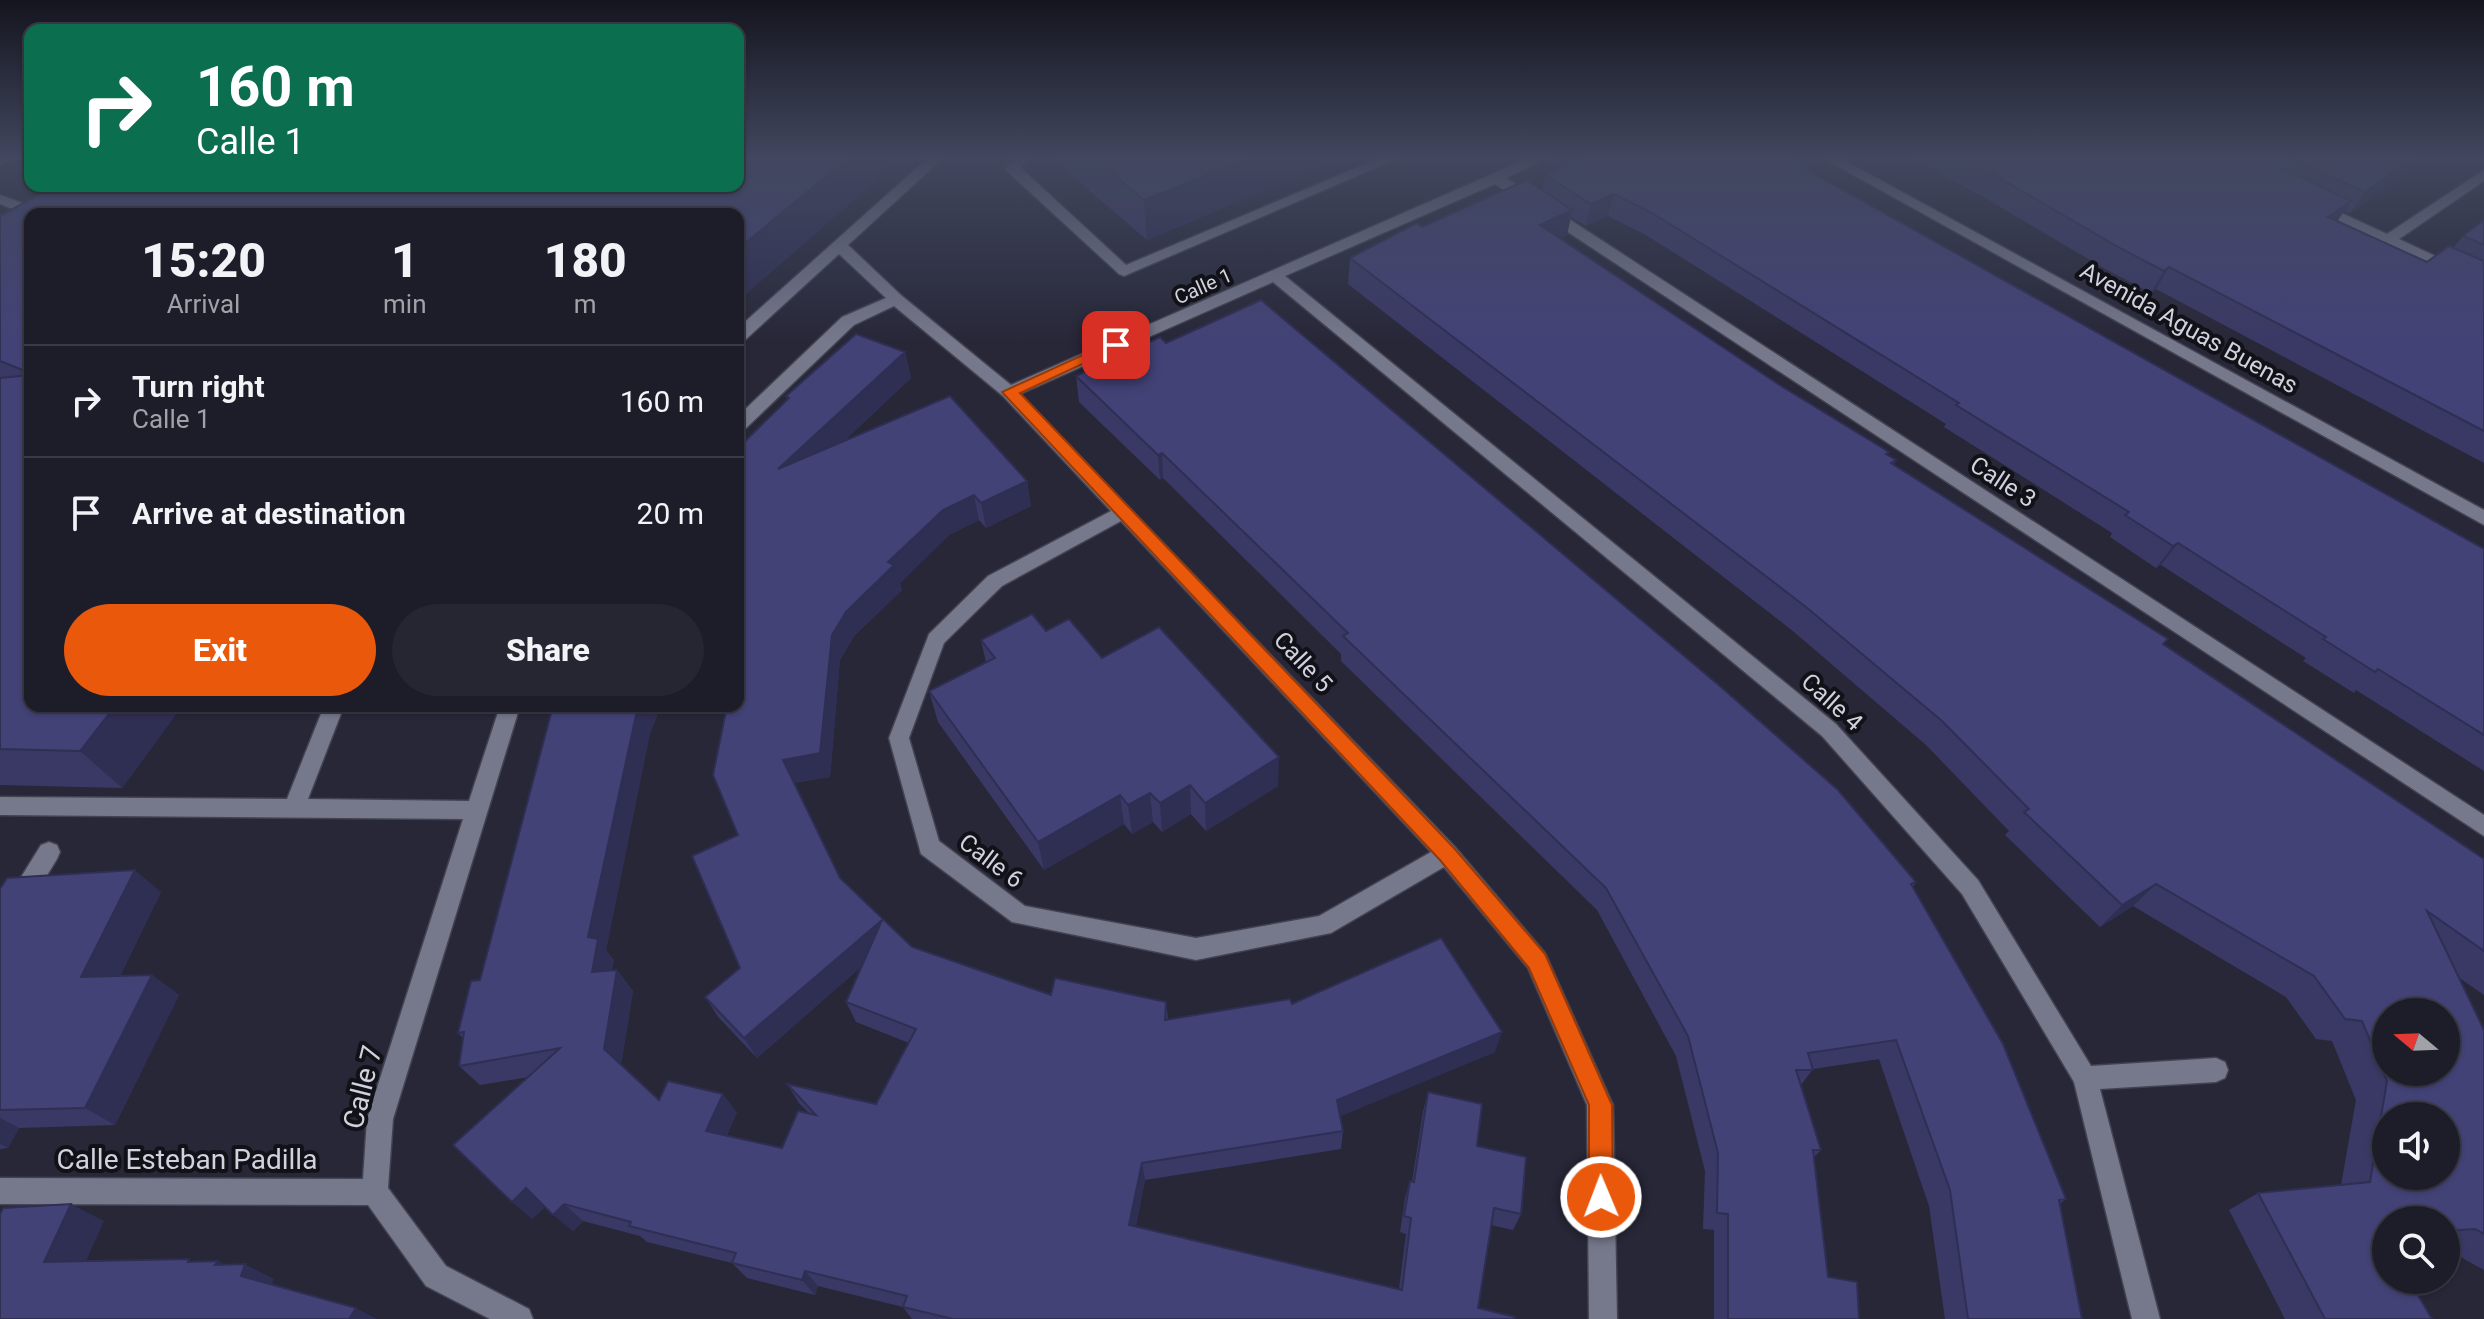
<!DOCTYPE html>
<html lang="en">
<head>
<meta charset="utf-8">
<style>
  body { margin:0; font-family:Roboto,sans-serif; background:#252632; color:#f1f3f6; height:100vh; display:flex; flex-direction:column; font-size:30px; white-space:nowrap }
  * { box-sizing:border-box; margin:0 }
  p { font-size:26px; color:#a0a2a8 }
  .icon { flex:none; width:44px; height:44px; fill:none; stroke:currentColor; stroke-width:2; stroke-linecap:round; stroke-linejoin:round }
  .map { position:relative; flex:1; overflow:hidden }
  .details { position:absolute; left:24px; top:208px; width:720px; height:504px; display:flex; flex-direction:column; background:#1d1d2a; border-radius:16px; box-shadow:0 2px 6px #0004,0 0 0 2px #3b3b47 }
  .details>* { flex:none }
  .banner { position:absolute; left:24px; top:24px; width:720px; height:168px; border-radius:16px; box-shadow:0 2px 6px #0004,0 0 0 2px #3b3b47; background:#0b6e4f; color:#fff; overflow:hidden }
  .needle { width:52px; rotate:289deg }
  .tools { position:absolute; left:2372px; top:998px; display:grid; gap:16px }
  .tools a { display:grid; place-items:center; width:88px; height:88px; border-radius:50%; background:#1d1d2a; box-shadow:0 2px 6px #0004,0 0 0 2px #3b3b47; font-size:40px }
  .pin { position:absolute; display:grid; place-items:center; width:68px; height:68px; color:#fff; margin:-34px; border-radius:16px; box-shadow:0 4px 12px #0006 }
  .me { position:absolute; width:88px; margin:-44px; rotate:359deg; stroke-linejoin:round; filter:drop-shadow(0 0 6px #0008) }
  .turn { display:flex; align-items:center; gap:28px; height:168px; padding:0 40px; font-size:36px }
  .turn .icon { width:104px; height:104px; stroke-width:2.5 }
  .turn b { display:block; font-size:56px; line-height:68px }
  .eta { display:flex; justify-content:space-evenly; align-items:center; height:136px; text-align:center }
  .eta b { font-size:48px; font-weight:800; line-height:56px }
  .cta { display:flex; gap:16px; margin-top:auto; padding:16px 40px }
  .cta a { flex:1; height:92px; border-radius:48px; background:#ea580c; color:#fff; font-size:32px; font-weight:800; line-height:92px; text-align:center }
  .cta a+a { background:#252632; color:#f1f3f6 }
  ul { padding:0; list-style:none }
  li { display:flex; align-items:center; gap:24px; height:112px; padding:0 40px; border-top:2px solid #3b3b47 }
  li div { flex:1 }
  li b { display:block; font-size:30px }
  li em { font-style:normal }
  .map>svg:first-child { display:block }
  .lines { fill:none; stroke-linecap:round; stroke-linejoin:round }
  .minor-casing { stroke:#424250; stroke-width:3 }
  .minor { fill:#76788b; fill-rule:evenodd }
  .rail { stroke:#8c8d9a; stroke-width:5 }
  .wall { fill:#3a3966 }
  .shaded-wall { fill:#2f2e53 }
  .building { fill:#434277; stroke:#2f2e53; stroke-width:2; fill-rule:evenodd }
  .route { fill:#ea580c; stroke:#983908; stroke-width:2 }
  .labels { text-anchor:middle; stroke-width:8; stroke-linejoin:round; paint-order:stroke }
  .far-street-label { font-size:20px; fill:#d1d2dd; stroke:#111118 }
  .street-label { font-size:24px; fill:#d1d2dd; stroke:#111118 }
  .near-street-label { font-size:28px; fill:#d1d2dd; stroke:#111118 }
</style>
</head>
<body>
<div class="map">
<svg width="2484" height="1319" viewBox="0 0 2484 1319">
  <rect width="100%" height="100%" fill="#272738"/>
  <g class="lines">
    <g class="minor-casing">
      <g id="minor">
        <polygon points="0,157 11,157 0,163"/>
        <path d="M 929,157 L 944,157 L 848,245 L 902,296 L 1011,385 L 1531,157 L 1550,157 L 1506,178 L 2484,815 L 2484,836 L 1495,184 L 1285,276 L 1836,724 L 1978,880 L 2091,1066 L 2216,1058 L 2225,1062 L 2228,1070 L 2225,1078 L 2216,1082 L 2100,1089 L 2160,1319 L 2132,1319 L 2074,1082 L 1962,894 L 1822,736 L 1273,282 L 1020,394 L 1455,847 L 1545,953 L 1613,1105 L 1617,1319 L 1589,1319 L 1587,1105 L 1528,968 L 1444,867 L 1331,933 L 1196,960 L 1012,922 L 921,854 L 889,738 L 929,634 L 988,576 L 1111,511 L 1003,396 L 894,306 L 854,325 L 744,430 L 738,432 L 738,416 L 842,317 L 886,298 L 839,254 L 744,341 L 738,342 L 738,328 ZM 1121,521 L 1431,852 L 1319,916 L 1196,938 L 1025,906 L 939,841 L 909,738 L 944,643 L 1002,586 Z"/>
        <polygon points="1015,157 1029,157 1021,168 1126,265 1382,157 1401,157 1124,276 1119,274 1008,172 1006,169"/>
        <polygon points="1821,157 1838,157 2484,510 2484,525"/>
        <polygon points="2484,170 2484,181 2399,239 2484,279 2484,290 2310,207 2317,203 2322,204 2387,234"/>
        <polygon points="0,195 44,211 46,214 30,216 0,204"/>
        <polygon points="324,706 344,706 308,799 469,801 500,706 520,706 393,1119 388,1188 446,1266 529,1309 533,1319 490,1319 426,1286 368,1205 0,1204 0,1178 363,1179 367,1119 463,819 0,815 0,797 287,799"/>
        <polygon points="49,842 57,845 60,852 57,859 8,939 0,942 0,911 41,845"/>
      </g>
    </g>
    <use href="#minor" class="minor"/>
    <polyline class="rail" points="0,163 12,157"/>
  </g>
  <g class="wall">
    <polygon points="11,157 30,157 30,182"/>
    <polygon points="1050,157 1345,157 1147,240"/>
    <polygon points="1585,157 2484,549 2484,771 2356,690 2354,693 2303,661 2306,658 2161,565 2156,568 2110,537 2112,533 1944,427 1946,424 1646,235 1608,216 1586,226 1571,217 1567,235 1560,238 1778,384 1889,452 1887,455 1896,460 1894,464 2168,639 2164,644 2484,859 2484,995 2458,977 2484,1030 2484,1270 2446,1249 2446,1220 2386,1220 2386,1280 2432,1319 2285,1319 2229,1210 2258,1193 2341,1185 2356,1100 2332,1041 2316,1039 2286,997 2133,906 2100,927 2005,835 2009,831 1926,745 1794,632 1348,284 1350,258 1422,227 1542,190 1545,175"/>
    <polygon points="1909,157 2430,157 2350,213 2344,211 2337,221 2427,262 2453,248 2463,236 2484,220 2484,463 2156,289 2151,293 2107,270 1985,198"/>
    <polygon points="33,186 738,186 30,214 30,706 182,706 122,788 0,785 0,216 45,191"/>
    <polygon points="1166,343 1916,882 1913,887 2066,1199 2060,1204 2082,1319 1945,1319 1929,1206 1879,1059 1813,1069 1801,1085 1821,1150 1814,1157 1828,1277 1859,1319 1714,1319 1714,1230 1703,1229 1705,1171 1676,1056 1597,910 1341,661 1341,654 1163,478 1160,480 1079,402 1076,376"/>
    <polygon points="905,352 911,378 844,441 1027,481 1031,506 986,528 979,520 949,535 900,583 902,590 854,636 840,660 830,777 794,783 840,878 912,947 1051,995 1166,1002 1168,1019 1292,1004 1495,1052 1340,1116 1343,1131 1341,1149 1145,1180 1136,1226 1399,1289 1406,1234 1400,1232 1405,1198 1410,1181 1412,1181 1423,1111 1428,1092 1477,1146 1521,1214 1513,1230 1491,1225 1478,1308 1514,1319 912,1319 903,1307 818,1286 815,1295 747,1278 732,1263 647,1242 640,1236 583,1221 573,1231 545,1207 532,1219 529,1077 480,1085 459,1066 463,1038 458,1033 480,980 553,706 661,706 650,733 606,950 614,960 612,970 617,970 633,991 621,1065 659,1100 737,1112 727,1135 782,1148 809,1113 799,1103 787,1084 876,1104 909,1043 856,1022 846,1002 861,967 757,1058 719,1018 705,997 740,968 738,835 727,706 787,400 786,396"/>
    <polygon points="1046,631 1102,658 1278,786 1206,831 1191,814 1162,832 1153,822 1132,834 1124,824 1044,870 938,722 929,691 986,662 981,640"/>
    <polygon points="0,889 161,892 120,976 152,975 179,995 115,1125 19,1128 8,1148 0,1149"/>
  </g>
  <g class="shaded-wall">
    <polygon points="849,157 904,157 738,301 738,249"/>
    <polygon points="1251,157 1345,157 1147,240 1144,200"/>
    <polygon points="2415,157 2430,157 2350,213 2365,192"/>
    <polygon points="1614,194 1608,216 1586,226 1591,204"/>
    <polygon points="2351,201 2336,223 2328,217"/>
    <polygon points="1572,210 1567,235 1535,250 1540,225"/>
    <polygon points="2169,267 2156,289 2151,293 2164,271"/>
    <polygon points="905,352 911,378 787,495 778,469"/>
    <polygon points="1162,453 1163,478 1160,480 1158,455"/>
    <polygon points="1027,481 1031,506 986,528 981,503"/>
    <polygon points="974,495 979,520 949,535 900,583 902,590 854,636 840,660 830,777 793,783 783,760 832,635 846,612 888,562 943,510"/>
    <polygon points="2178,543 2161,565 2156,568 2173,546"/>
    <polygon points="115,706 182,706 122,788 80,751"/>
    <polygon points="638,706 661,706 650,733 606,950 614,960 608,992 592,972 588,937"/>
    <polygon points="1279,757 1278,786 1206,831 1205,803"/>
    <polygon points="1190,785 1191,814 1162,832 1160,803"/>
    <polygon points="1150,793 1153,822 1132,834 1128,805"/>
    <polygon points="1120,795 1124,824 1044,870 1038,842"/>
    <polygon points="135,870 161,892 110,997 81,977"/>
    <polygon points="2156,884 2133,906 2100,927 2122,905"/>
    <polygon points="882,920 891,941 757,1058 744,1038"/>
    <polygon points="617,970 633,991 620,1068 604,1049"/>
    <polygon points="152,975 179,995 115,1125 85,1108"/>
    <polygon points="1502,1032 1495,1052 1334,1119 1337,1100"/>
    <polygon points="723,1094 737,1112 720,1149 706,1131"/>
    <polygon points="0,1118 19,1128 8,1148 0,1144"/>
    <polygon points="1142,1163 1145,1180 1133,1241 1129,1225"/>
    <polygon points="526,1188 547,1205 532,1219 512,1202"/>
    <polygon points="71,1204 104,1221 79,1277 44,1262"/>
    <polygon points="564,1204 583,1221 573,1231 553,1215"/>
    <polygon points="218,1261 242,1273 245,1264 274,1279 270,1291 215,1265"/>
    <polygon points="805,1271 818,1286 815,1295 802,1280"/>
    <polygon points="356,1308 377,1319 349,1319"/>
  </g>
  <g class="building">
    <polygon points="738,157 849,157 738,249 738,214 30,214 30,373 0,361 0,216 55,186 738,186"/>
    <polygon points="1093,157 1251,157 1144,200"/>
    <polygon points="1585,157 1784,157 2484,549 2484,735 2378,669 2375,672 2323,639 2326,637 2178,543 2173,546 2125,515 2129,512 1956,405 1959,403 1652,213 1614,194 1591,204 1545,175"/>
    <polygon points="1959,157 2258,157 2351,201 2328,217 2427,262 2449,246 2484,261 2484,431 2169,267 2164,271 2120,248 1996,176"/>
    <polygon points="2289,157 2415,157 2365,192"/>
    <path d="M 1527,180 L 1572,210 L 1540,225 L 1778,384 L 1889,452 L 1886,454 L 1896,460 L 1891,463 L 2168,639 L 2163,644 L 2484,859 L 2484,951 L 2427,911 L 2484,1030 L 2484,1234 L 2475,1229 L 2446,1231 L 2446,1220 L 2386,1220 L 2386,1236 L 2383,1237 L 2386,1242 L 2386,1280 L 2409,1280 L 2432,1319 L 2325,1319 L 2258,1193 L 2370,1182 L 2387,1081 L 2362,1021 L 2345,1019 L 2314,976 L 2156,884 L 2122,905 L 2024,812 L 2029,809 L 1942,721 L 1806,607 L 1350,258 L 1417,223 L 1422,227 ZM 2386,1012 L 2446,1012 L 2446,1072 L 2386,1072 ZM 2386,1116 L 2446,1116 L 2446,1176 L 2386,1176 Z"/>
    <polygon points="2484,220 2484,245 2463,236"/>
    <polygon points="1261,300 1721,687 1838,790 1916,882 1911,884 2003,1044 2066,1199 2059,1200 2082,1319 1968,1319 1950,1190 1896,1040 1808,1053 1813,1070 1796,1070 1821,1150 1813,1150 1828,1277 1857,1282 1859,1319 1728,1319 1728,1214 1717,1213 1718,1153 1688,1036 1606,888 1343,636 1348,633 1162,453 1158,455 1076,376 1160,337 1166,343"/>
    <polygon points="856,334 905,352 778,469 950,396 1027,481 981,503 974,495 943,510 888,562 894,565 846,612 832,635 820,753 783,760 840,878 912,947 1051,995 1055,978 1166,1002 1165,1020 1290,999 1292,1004 1441,938 1502,1032 1337,1100 1343,1131 1142,1163 1129,1225 1402,1290 1411,1218 1404,1216 1410,1181 1414,1182 1428,1092 1482,1104 1477,1146 1526,1157 1521,1214 1494,1208 1478,1308 1515,1317 1514,1319 953,1319 903,1307 907,1296 805,1271 802,1280 732,1263 736,1253 629,1226 631,1222 564,1204 553,1215 526,1188 512,1202 453,1145 560,1048 459,1066 464,1032 458,1033 471,981 480,980 553,706 638,706 588,937 598,939 592,972 617,970 604,1049 659,1100 668,1081 723,1094 706,1131 782,1148 798,1111 816,1115 787,1084 876,1104 916,1029 846,1002 882,920 744,1038 705,997 740,968 692,856 738,835 713,775 727,706 738,706 738,448 789,398 786,396"/>
    <polygon points="30,375 30,706 115,706 80,751 0,749 0,378"/>
    <polygon points="1032,614 1046,631 1069,619 1102,658 1159,627 1279,757 1205,803 1190,785 1160,803 1150,793 1128,805 1120,795 1038,842 929,691 995,658 981,640"/>
    <polygon points="135,870 81,977 152,975 85,1108 0,1110 0,889 7,878"/>
    <polygon points="71,1204 44,1262 189,1259 188,1262 218,1261 215,1265 245,1264 241,1276 356,1308 349,1319 0,1319 0,1214 3,1208"/>
  </g>
  <linearGradient id="sky" x2="0" y2="1"><stop stop-color="#15151f"/><stop offset="0.46" stop-color="#41475e"/><stop offset="1" stop-color="#41475e" stop-opacity="0"/></linearGradient>
  <rect width="2484" height="342" fill="url(#sky)"/>
  <polygon class="route" points="1111,342 1123,345 1020,393 1454,848 1545,954 1612,1105 1613,1197 1610,1205 1601,1209 1593,1205 1589,1197 1589,1105 1529,968 1440,860 1002,392"/>
  <g class="labels">
    <g class="far-street-label">
      <text transform="translate(1203 286) rotate(-24)" y="7">Calle 1</text>
    </g>
    <g class="street-label">
      <text transform="translate(2189 328) rotate(29)" y="8">Avenida Aguas Buenas</text>
      <text transform="translate(2003 482) rotate(33)" y="8">Calle 3</text>
      <text transform="translate(1303 662) rotate(47)" y="8">Calle 5</text>
      <text transform="translate(1832 702) rotate(42)" y="8">Calle 4</text>
      <text transform="translate(991 861) rotate(37)" y="8">Calle 6</text>
    </g>
    <g class="near-street-label">
      <text transform="translate(362 1087) rotate(-76)" y="10">Calle 7</text>
      <text x="187" y="1169">Calle Esteban Padilla</text>
    </g>
  </g>
</svg>
<div class="tools">
<a><svg class="needle" viewBox="-14 -14 28 28"><path d="M0-13l5 13h-10z" fill="#e53935"/><path d="M0 13l5-13h-10z" fill="#a0a2a8"/></svg></a>
<a><svg class="icon" aria-label="sound" viewBox="0 0 24 24"><path d="M4 9h4l5-4v14l-5-4H4zM17 9q2 3 0 6"/></svg></a>
<a><svg class="icon" aria-label="search" viewBox="0 0 24 24"><circle cx="10" cy="10" r="6"/><path d="M15 15l6 6"/></svg></a>
</div>
<div class="pin" style="left:1116px;top:345px;background:#d93025"><svg class="icon" aria-label="arrive" viewBox="0 0 24 24"><path d="M6 21V4h12l-3 4 3 4H6"/></svg></div>
<svg class="me" style="left:1601px;top:1197px" viewBox="-20 -20 40 40"><circle r="17" fill="#ea580c" stroke="#fff" stroke-width="3"/><path d="M0-11L8 9 0 5-8 9z" fill="#fff"/></svg>
<div class="banner">
<div class="turn"><svg class="icon" aria-label="right" viewBox="0 0 24 24"><path d="M7 20v-9h11M14 6l5 5-5 5"/></svg><div><b>160 m</b>Calle 1</div></div>
</div>
<section class="details">
<div class="eta">
<div><b>15:20</b><p>Arrival</p></div>
<div><b>1</b><p>min</p></div>
<div><b>180</b><p>m</p></div>
</div>
<ul>
<li><svg class="icon" aria-label="right" viewBox="0 0 24 24"><path d="M7 20v-9h11M14 6l5 5-5 5"/></svg><div><b>Turn right</b><p>Calle 1</p></div><em>160 m</em></li>
<li><svg class="icon" aria-label="arrive" viewBox="0 0 24 24"><path d="M6 21V4h12l-3 4 3 4H6"/></svg><div><b>Arrive at destination</b></div><em>20 m</em></li>
</ul>
<div class="cta"><a>Exit</a><a>Share</a></div>
</section>
</div>
</body>
</html>
